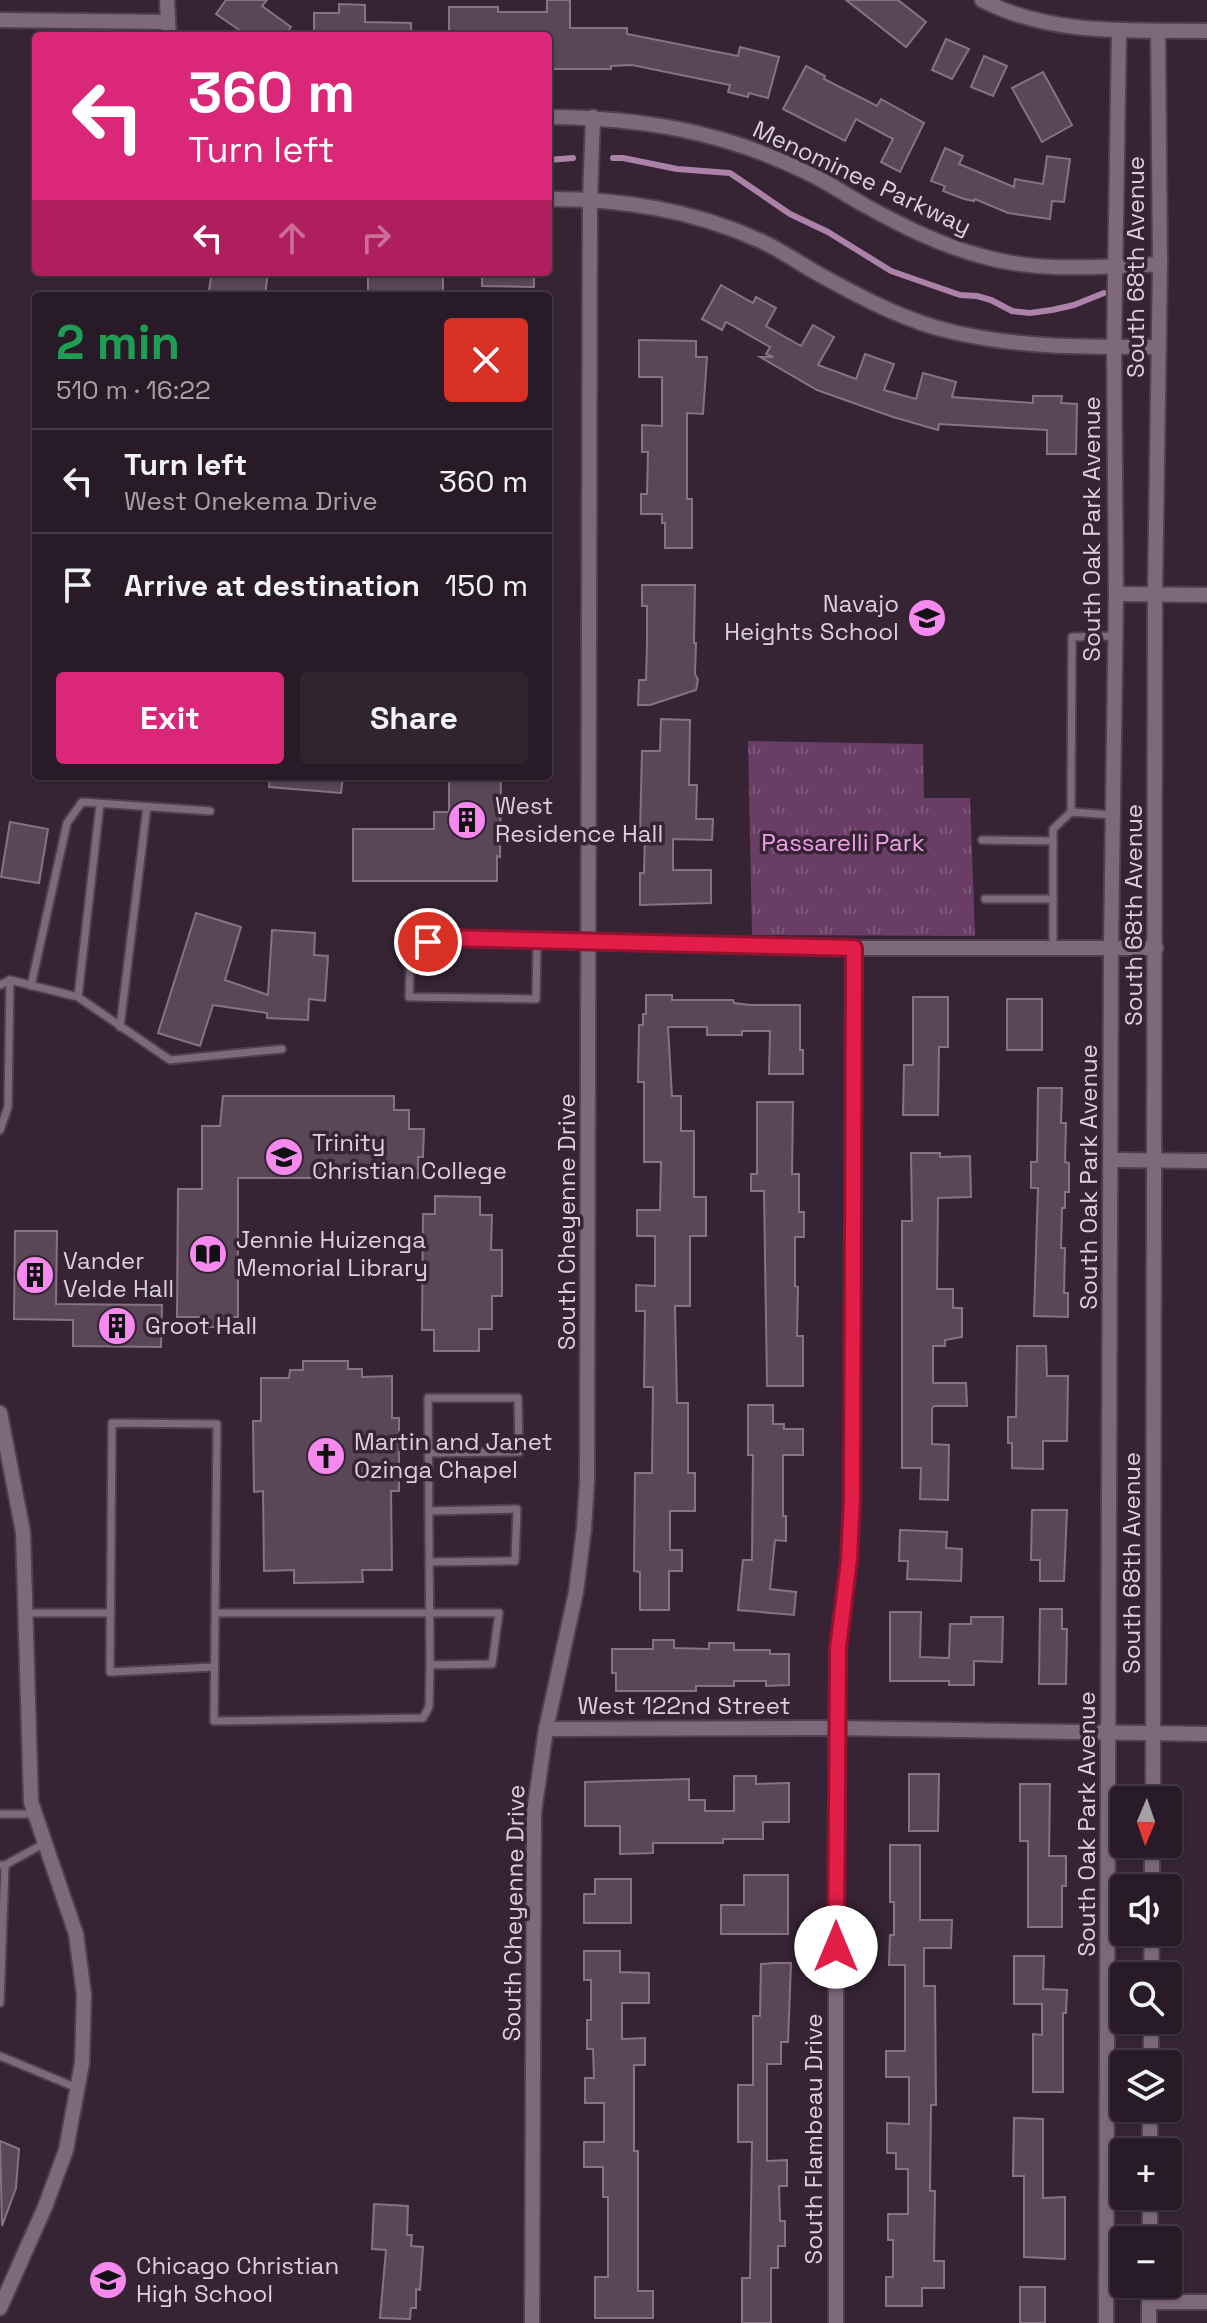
<!DOCTYPE html>
<html lang="en">
<head>
<meta charset="utf-8">
<style>
  body { margin:0; font-family:"Space Grotesk",sans-serif; background:#30242f; color:#f1f3f6; height:100vh; display:flex; flex-direction:column; font-size:30px; white-space:nowrap }
  * { box-sizing:border-box; margin:0 }
  p { font-size:26px; color:#a5a1a7 }
  .icon { flex:none; width:44px; height:44px; fill:none; stroke:currentColor; stroke-width:2; stroke-linecap:round; stroke-linejoin:round }
  .map { position:relative; flex:1; overflow:hidden }
  .details { position:absolute; left:32px; top:292px; width:520px; height:488px; display:flex; flex-direction:column; background:#281b27; border-radius:8px; box-shadow:0 2px 6px #0004,0 0 0 2px #443944 }
  .details>* { flex:none }
  .top-card { position:absolute; left:32px; top:32px; width:520px; height:244px; border-radius:8px; box-shadow:0 2px 6px #0004,0 0 0 2px #443944; background:#db2777; color:#fff; overflow:hidden }
  .needle { width:52px; rotate:182deg }
  .controls { position:absolute; left:1110px; top:1786px; display:grid; gap:16px }
  .controls a { display:grid; place-items:center; width:72px; height:72px; border-radius:8px; background:#281b27; box-shadow:0 2px 6px #0004,0 0 0 2px #443944; font-size:40px }
  .pin { position:absolute; display:grid; place-items:center; width:68px; height:68px; color:#fff; margin:-34px; border:4px solid #fff; border-radius:50%; box-shadow:0 2px 8px #0007 }
  .me { position:absolute; width:88px; margin:-44px; rotate:0deg; stroke-linejoin:round; filter:drop-shadow(0 0 6px #0008) }
  .turn { display:flex; align-items:center; gap:28px; height:168px; padding:0 24px; font-size:36px }
  .turn .icon { width:104px; height:104px; stroke-width:2.5 }
  .turn b { display:block; font-size:56px; line-height:68px }
  .lanes { display:flex; align-items:center; height:76px; padding:0 24px; background:#0003; justify-content:center; gap:40px; direction:ltr }
  .lanes .off { opacity:.35 }
  .round { display:grid; place-items:center; flex:none; width:84px; height:84px; border-radius:8px; background:#30242f }
  .head { display:flex; align-items:center; justify-content:space-between; height:136px; padding:0 24px }
  h1 { font-size:48px; font-weight:700; line-height:60px; color:#1e9e55 }
  .button { display:flex; gap:16px; margin-top:auto; padding:16px 24px }
  .button a { flex:1; height:92px; border-radius:8px; background:#db2777; color:#fff; font-size:32px; font-weight:700; line-height:92px; text-align:center }
  .button a+a { background:#30242f; color:#f1f3f6 }
  ul { padding:0; list-style:none }
  li { display:flex; align-items:center; gap:24px; height:104px; padding:0 24px; border-top:2px solid #443944 }
  li div { flex:1 }
  li b { display:block; font-size:30px }
  li em { font-style:normal }
  .map>svg:first-child { display:block }
  .grass { fill:url(#grass-tufts) }
  .lines { fill:none; stroke-linecap:round; stroke-linejoin:round }
  .stream { stroke:#ac82a9; stroke-width:6 }
  .building { fill:#594657; stroke:#877285; stroke-width:2 }
  .lane-casing { stroke:#4e404d; stroke-width:11 }
  .street-casing { stroke:#4e404d; stroke-width:18 }
  .lane { stroke:#7e697c; stroke-width:7 }
  .street { stroke:#7e697c; stroke-width:14 }
  .route-casing { stroke:#92132f; stroke-width:20 }
  .route { stroke:#e11d48; stroke-width:14 }
  .labels { text-anchor:middle; stroke-width:7; stroke-linejoin:round; paint-order:stroke }
  .street-label { font-size:24px; fill:#dbd0da; stroke:#362434 }
  .poi-label { font-size:24px; fill:#dbd0da; stroke:#362434; text-anchor:start }
  .park-label { font-size:24px; fill:#f0a1e9; stroke:#362434 }
</style>
</head>
<body>
<div class="map">
<svg width="1207" height="2323" viewBox="0 0 1207 2323">
  <defs>
    <pattern id="grass-tufts" width="24" height="20" patternUnits="userSpaceOnUse" patternTransform="scale(2)"><rect width="24" height="20" fill="#693d65"/><path d="M3 7l-1-3M5 7V3M7 7l1-3M15 17l-1-3M17 17v-4M19 17l1-3" fill="none" stroke="#7e587a"/></pattern>
  </defs>
  <rect width="100%" height="100%" fill="#362434"/>
  <polygon class="grass" points="748,741 923,744 924,798 970,798 975,936 752,935"/>
  <g class="lines">
    <g class="stream">
      <polyline points="613,158 623,158 677,169 730,173 790,214 828,232 891,271 960,295 977,296 991,300 1012,311 1030,313 1052,310 1074,305 1104,293"/>
      <polyline points="548,160 573,158"/>
    </g>
  </g>
  <g class="building">
    <polygon points="226,0 267,0 262,6 291,27 284,36 248,36 216,14"/>
    <polygon points="547,0 570,0 570,28 627,28 627,34 738,56 740,47 779,57 768,98 749,93 748,97 728,92 730,85 632,65 611,66 611,69 548,69 548,36 449,36 449,7 498,7 498,12 547,12"/>
    <polygon points="846,0 898,0 926,22 906,47"/>
    <polygon points="339,4 365,5 365,22 411,23 411,36 314,36 314,13 339,13"/>
    <polygon points="946,39 969,49 952,79 932,70"/>
    <polygon points="984,56 1007,66 993,96 971,87"/>
    <polygon points="806,66 825,76 824,79 877,106 881,99 924,123 900,172 881,162 893,139 856,119 845,141 783,109"/>
    <polygon points="1043,72 1072,125 1042,142 1012,88"/>
    <polygon points="945,148 963,156 959,164 1014,187 1015,179 1043,184 1047,156 1070,159 1064,202 1052,201 1050,219 1008,213 975,199 974,201 964,199 943,191 945,186 931,181"/>
    <polygon points="212,272 268,272 265,296 208,296"/>
    <rect x="368" y="272" width="75" height="19"/>
    <polygon points="482,272 534,272 534,287 482,286"/>
    <polygon points="721,285 753,303 756,297 776,308 766,326 801,346 813,325 834,337 818,365 856,379 865,354 894,364 884,390 916,399 923,373 956,382 952,397 1033,403 1033,396 1062,396 1061,403 1077,404 1076,454 1047,454 1047,430 939,424 938,430 893,417 817,390 760,357 773,357 766,354 770,347 726,322 722,330 702,319"/>
    <polygon points="639,340 696,341 696,357 707,357 703,414 687,413 687,499 692,499 692,548 665,548 665,523 662,523 662,514 641,514 641,494 647,494 648,452 642,452 642,425 662,426 662,377 639,377"/>
    <polygon points="642,585 695,585 694,643 696,643 695,674 698,680 696,690 650,705 638,705 639,680 646,680 647,643 647,606 642,606"/>
    <polygon points="661,719 690,720 689,785 697,785 696,819 713,819 712,840 673,839 673,870 711,870 711,903 640,905 640,873 644,873 645,834 640,833 642,751 660,751"/>
    <polygon points="270,776 343,776 341,793 269,787"/>
    <polygon points="449,776 501,776 500,857 497,856 497,881 353,881 353,829 434,829 434,812 449,812"/>
    <polygon points="10,822 48,829 39,883 1,877"/>
    <polygon points="196,913 241,927 225,980 268,995 272,930 315,933 314,955 328,956 325,1001 309,999 308,1020 267,1018 267,1013 213,1005 200,1046 158,1033"/>
    <polygon points="646,995 672,995 672,1000 733,1000 734,1003 750,1005 800,1005 800,1050 803,1050 803,1074 769,1074 770,1031 742,1031 742,1035 707,1035 707,1027 668,1027 672,1096 681,1096 681,1131 694,1131 694,1197 706,1197 706,1236 690,1236 690,1306 675,1306 677,1403 688,1403 688,1473 695,1473 695,1511 670,1511 670,1550 682,1550 682,1571 669,1571 669,1610 640,1610 640,1572 634,1571 635,1473 652,1473 653,1387 644,1387 645,1311 636,1311 636,1285 655,1286 655,1236 637,1236 637,1210 660,1210 661,1162 644,1162 644,1082 638,1082 639,1025 643,1025 643,1014 646,1014"/>
    <polygon points="913,997 948,997 948,1047 939,1047 938,1115 903,1115 904,1065 913,1065"/>
    <rect x="1007" y="999" width="35" height="51"/>
    <polygon points="1038,1088 1062,1088 1061,1123 1066,1123 1065,1162 1069,1163 1069,1192 1065,1192 1065,1208 1062,1208 1061,1248 1065,1248 1064,1293 1068,1293 1068,1317 1034,1316 1038,1188 1031,1188 1031,1162 1037,1162"/>
    <polygon points="223,1096 394,1096 394,1110 409,1110 409,1129 424,1129 423,1157 418,1157 418,1178 238,1178 238,1317 228,1317 228,1327 202,1327 202,1317 177,1317 178,1189 202,1189 202,1126 220,1126"/>
    <polygon points="757,1102 793,1102 792,1174 799,1174 799,1212 804,1212 804,1237 795,1237 795,1286 798,1287 797,1336 803,1336 803,1386 767,1386 764,1191 751,1191 751,1174 757,1174"/>
    <polygon points="911,1153 940,1153 940,1157 970,1156 971,1197 938,1198 937,1289 953,1289 953,1308 962,1308 962,1337 945,1340 945,1346 933,1346 933,1383 966,1383 967,1406 934,1406 932,1409 932,1444 949,1445 948,1500 920,1499 921,1468 902,1468 902,1221 912,1221"/>
    <polygon points="435,1196 480,1197 480,1215 492,1215 491,1250 502,1250 502,1296 492,1296 492,1329 479,1329 479,1351 434,1351 434,1330 422,1330 423,1214 435,1214"/>
    <polygon points="15,1231 57,1231 56,1304 162,1305 161,1347 73,1346 73,1320 14,1319"/>
    <polygon points="1017,1346 1046,1346 1047,1376 1068,1376 1067,1441 1043,1441 1043,1469 1012,1468 1012,1443 1008,1443 1008,1417 1016,1417"/>
    <polygon points="303,1361 348,1361 348,1369 362,1369 362,1377 392,1376 392,1418 399,1418 399,1491 391,1491 392,1570 362,1570 363,1582 294,1583 294,1570 264,1571 263,1491 254,1492 253,1421 261,1421 261,1378 289,1378 290,1370 303,1370"/>
    <polygon points="748,1405 773,1405 773,1424 784,1424 784,1429 803,1429 803,1455 783,1455 783,1516 786,1516 786,1541 775,1540 770,1589 796,1592 794,1615 738,1610 743,1560 752,1560 753,1455 748,1455"/>
    <polygon points="1032,1510 1067,1510 1064,1581 1040,1581 1040,1560 1031,1560"/>
    <polygon points="900,1530 947,1532 946,1548 962,1549 961,1581 907,1579 908,1561 899,1561"/>
    <polygon points="1040,1609 1062,1609 1062,1629 1067,1629 1066,1684 1039,1684"/>
    <polygon points="890,1612 921,1612 920,1657 949,1658 950,1624 971,1624 971,1617 1003,1617 1002,1662 974,1661 974,1685 949,1685 949,1681 890,1681"/>
    <polygon points="653,1640 674,1640 674,1648 709,1649 709,1643 734,1643 734,1650 770,1650 770,1654 789,1654 789,1685 766,1686 766,1681 734,1681 734,1686 696,1686 696,1691 616,1691 616,1673 612,1673 612,1649 653,1649"/>
    <polygon points="909,1774 939,1774 938,1831 909,1831"/>
    <polygon points="734,1776 756,1776 756,1784 789,1783 789,1822 763,1822 763,1839 723,1839 723,1843 653,1843 653,1853 620,1854 620,1826 585,1826 585,1782 689,1779 689,1800 705,1800 705,1811 734,1811"/>
    <polygon points="1020,1784 1050,1784 1049,1856 1066,1856 1066,1886 1062,1886 1062,1927 1028,1927 1028,1841 1020,1841"/>
    <polygon points="890,1845 920,1845 920,1920 952,1920 951,1948 924,1948 924,1986 935,1986 936,2105 931,2105 930,2191 935,2191 934,2261 944,2261 944,2288 922,2288 922,2306 886,2306 886,2277 893,2277 893,2240 888,2240 888,2214 908,2214 908,2169 896,2169 896,2153 887,2153 887,2123 909,2124 909,2077 886,2077 886,2051 905,2051 905,1965 889,1965 890,1935 894,1935 894,1902 890,1902"/>
    <polygon points="744,1875 788,1875 788,1934 721,1934 721,1905 744,1905"/>
    <polygon points="595,1879 631,1879 631,1923 584,1923 584,1894 595,1894"/>
    <polygon points="584,1951 620,1951 620,1972 649,1973 649,2003 622,2003 622,2039 645,2038 645,2065 634,2065 634,2151 638,2151 638,2291 653,2291 653,2318 595,2318 595,2277 608,2277 608,2197 603,2197 603,2167 584,2167 584,2142 604,2142 604,2103 585,2103 585,2078 594,2078 593,2049 587,2049 587,2020 591,2020 591,1980 584,1980"/>
    <polygon points="1014,1956 1044,1956 1043,1989 1067,1990 1066,2013 1063,2013 1063,2092 1033,2092 1033,2034 1042,2035 1042,2004 1014,2004"/>
    <polygon points="774,1963 791,1963 788,2042 781,2042 781,2064 767,2064 767,2161 787,2160 787,2186 779,2186 780,2221 785,2221 785,2246 778,2246 778,2268 771,2268 771,2323 742,2323 742,2278 750,2278 752,2142 738,2142 738,2085 753,2085 753,2016 760,2016 761,1964"/>
    <polygon points="1014,2118 1043,2119 1043,2198 1065,2197 1065,2259 1024,2257 1024,2176 1013,2176"/>
    <polygon points="0,2141 19,2149 16,2188 2,2226"/>
    <polygon points="374,2204 408,2206 407,2235 412,2235 411,2246 423,2247 420,2290 416,2289 416,2308 411,2308 410,2319 380,2318 386,2250 372,2249"/>
    <rect x="1020" y="2287" width="25" height="36"/>
  </g>
  <g class="lines">
    <g class="lane-casing">
      <g id="lane">
        <polyline points="1113,815 1071,812 1072,637 1116,636"/>
        <polyline points="982,840 1053,841"/>
        <polyline points="985,899 1053,899"/>
        <polyline points="411,945 409,997 536,999 537,942"/>
        <polyline points="1053,948 1053,829 1071,812"/>
        <polyline points="0,985 10,980 78,997 170,1060 282,1049"/>
        <polyline points="31,986 67,823 82,802 210,811"/>
        <polyline points="78,997 100,804"/>
        <polyline points="120,1027 147,807"/>
        <polyline points="0,1130 8,1107 10,980"/>
        <polyline points="429,1453 519,1452 518,1398 428,1398 430,1665"/>
        <polyline points="429,1511 517,1509 515,1561 429,1562"/>
        <polyline points="26,1613 111,1613"/>
        <polyline points="213,1667 110,1672 112,1423 217,1424 214,1721 423,1718 429,1707 430,1665 492,1664 499,1613 215,1613"/>
        <polyline points="0,1814 34,1814"/>
        <polyline points="0,1865 5,1865 45,1843"/>
        <polyline points="0,2003 5,1865"/>
        <polyline points="0,2056 77,2088"/>
      </g>
    </g>
    <g class="street-casing">
      <g id="street">
        <polyline points="167,0 169,36"/>
        <path d="M 982,0 C 1051,36 1131,30 1207,31"/>
        <polyline points="0,20 167,22"/>
        <path d="M 548,117 C 642,118 723,131 808,173 C 828,182 847,196 866,206 C 902,226 938,244 978,255 C 1036,273 1100,267 1160,264"/>
        <path d="M 548,199 C 623,199 693,210 761,241 C 783,251 803,266 824,277 C 864,299 908,322 953,332 C 1021,348 1089,347 1159,347"/>
        <polyline points="1116,594 1207,595"/>
        <polyline points="411,945 445,938 854,948 1156,948"/>
        <polyline points="1111,1160 1207,1161"/>
        <polyline points="0,1413 23,1532 31,1802 76,1934 84,1995 82,2063 66,2150 45,2207 0,2308"/>
        <polyline points="546,1729 836,1728 1207,1734"/>
        <polyline points="1153,1800 1155,595 1160,264 1158,31"/>
        <polyline points="1152,1888 1152,1844"/>
        <polyline points="1151,1976 1152,1932"/>
        <polyline points="1151,2064 1151,2020"/>
        <polyline points="1150,2152 1150,2108"/>
        <polyline points="1150,2240 1150,2196"/>
        <polyline points="1149,2302 1207,2302"/>
        <polyline points="532,2323 534,1812 546,1729 576,1592 584,1529 587,1481 590,199 593,117"/>
        <polyline points="836,2323 836,1728 838,1648 849,1560 852,1497 854,948"/>
        <polyline points="1106,2323 1111,948 1116,594 1114,347 1119,30"/>
        <polyline points="1149,2323 1149,2284"/>
      </g>
    </g>
    <use href="#lane" class="lane"/>
    <use href="#street" class="street"/>
  </g>
  <g class="lines">
    <g class="route-casing">
      <polyline id="route" points="428,942 445,938 854,948 852,1497 849,1560 838,1648 836,1947"/>
    </g>
    <use href="#route" class="route"/>
  </g>
  <defs>
    <g id="school-disc" transform="scale(2)"><circle r="9.5" fill="#f589ee" stroke="#362434"/><path d="M0-5L7-2L0 1L-7-2ZM-4 1L0 2.5L4 1V4Q0 6-4 4Z" fill="#111"/></g>
    <g id="building-disc" transform="scale(2)"><circle r="9.5" fill="#f589ee" stroke="#362434"/><path d="M-4-6H4V6H1V3H-1V6H-4ZM-2.5-4.3h1.7v1.8h-1.7ZM.8-4.3h1.7v1.8H.8ZM-2.5-1h1.7V.8h-1.7ZM.8-1h1.7V.8H.8Z" fill="#111"/></g>
    <g id="university-disc" transform="scale(2)"><circle r="9.5" fill="#f589ee" stroke="#362434"/><path d="M0-5L7-2L0 1L-7-2ZM-4 1L0 2.5L4 1V4Q0 6-4 4Z" fill="#111"/></g>
    <g id="library-disc" transform="scale(2)"><circle r="9.5" fill="#f589ee" stroke="#362434"/><path d="M-6-4Q-3-5.5-.7-3.5V5Q-3 3-6 4ZM6-4Q3-5.5 .7-3.5V5Q3 3 6 4Z" fill="#111"/></g>
    <g id="church-disc" transform="scale(2)"><circle r="9.5" fill="#f589ee" stroke="#362434"/><path d="M-1.2-6h2.4v3.5h3.3v2.4h-3.3V6h-2.4V-.1h-3.3v-2.4h3.3Z" fill="#111"/></g>
  </defs>
  <g fill-rule="evenodd">
    <use href="#school-disc" x="927" y="618"/>
    <use href="#building-disc" x="467" y="820"/>
    <use href="#university-disc" x="284" y="1157"/>
    <use href="#library-disc" x="208" y="1254"/>
    <use href="#building-disc" x="35" y="1275"/>
    <use href="#building-disc" x="117" y="1326"/>
    <use href="#church-disc" x="326" y="1456"/>
    <use href="#school-disc" x="108" y="2280"/>
  </g>
  <g class="labels">
    <g class="street-label">
      <text transform="translate(862 178) rotate(25)" y="8">Menominee Parkway</text>
      <text transform="translate(1136 267) rotate(-90)" y="8">South 68th Avenue</text>
      <text transform="translate(1092 529) rotate(-90)" y="8">South Oak Park Avenue</text>
      <text transform="translate(1134 915) rotate(-90)" y="8">South 68th Avenue</text>
      <text transform="translate(1089 1177) rotate(-90)" y="8">South Oak Park Avenue</text>
      <text transform="translate(567 1222) rotate(-90)" y="8">South Cheyenne Drive</text>
      <text transform="translate(1132 1563) rotate(-90)" y="8">South 68th Avenue</text>
      <text x="684" y="1714">West 122nd Street</text>
      <text transform="translate(1087 1824) rotate(-90)" y="8">South Oak Park Avenue</text>
      <text transform="translate(514 1913) rotate(-89)" y="8">South Cheyenne Drive</text>
      <text transform="translate(814 2139) rotate(-90)" y="8">South Flambeau Drive</text>
    </g>
    <g class="poi-label">
      <text x="899" y="612" text-anchor="end">Navajo<tspan x="899" dy="28">Heights School</tspan></text>
      <text x="495" y="814">West<tspan x="495" dy="28">Residence Hall</tspan></text>
      <text x="312" y="1151">Trinity<tspan x="312" dy="28">Christian College</tspan></text>
      <text x="236" y="1248">Jennie Huizenga<tspan x="236" dy="28">Memorial Library</tspan></text>
      <text x="63" y="1269">Vander<tspan x="63" dy="28">Velde Hall</tspan></text>
      <text x="145" y="1334">Groot Hall</text>
      <text x="354" y="1450">Martin and Janet<tspan x="354" dy="28">Ozinga Chapel</tspan></text>
      <text x="136" y="2274">Chicago Christian<tspan x="136" dy="28">High School</tspan></text>
    </g>
    <g class="park-label">
      <text x="843" y="851">Passarelli Park</text>
    </g>
  </g>
</svg>
<div class="controls">
<a><svg class="needle" viewBox="-14 -14 28 28"><path d="M0-13l5 13h-10z" fill="#e53935"/><path d="M0 13l5-13h-10z" fill="#a5a1a7"/></svg></a>
<a><svg class="icon" aria-label="sound" viewBox="0 0 24 24"><path d="M4 9h4l5-4v14l-5-4H4zM17 9q2 3 0 6"/></svg></a>
<a><svg class="icon" aria-label="search" viewBox="0 0 24 24"><circle cx="10" cy="10" r="6"/><path d="M15 15l6 6"/></svg></a>
<a><svg class="icon" aria-label="layers" viewBox="0 0 24 24"><path d="M12 4l9 5-9 5-9-5zM3 14l9 5 9-5"/></svg></a>
<a>+</a>
<a>−</a>
</div>
<div class="pin" style="left:428px;top:942px;background:#d93025"><svg class="icon" aria-label="arrive" viewBox="0 0 24 24"><path d="M6 21V4h12l-3 4 3 4H6"/></svg></div>
<svg class="me" style="left:836px;top:1947px" viewBox="-20 -20 40 40"><circle r="19" fill="#fff"/><path d="M0-13L10 11 0 6-10 11z" fill="#e11d48"/></svg>
<div class="top-card">
<div class="turn"><svg class="icon" aria-label="left" viewBox="0 0 24 24"><path d="M17 20v-9H6M10 6l-5 5 5 5"/></svg><div><b>360 m</b>Turn left</div></div>
<div class="lanes"><svg class="icon" aria-label="left" viewBox="0 0 24 24"><path d="M17 20v-9H6M10 6l-5 5 5 5"/></svg><svg class="icon off" aria-label="ahead" viewBox="0 0 24 24"><path d="M12 20V5M6 11l6-6 6 6"/></svg><svg class="icon off" aria-label="right" viewBox="0 0 24 24"><path d="M7 20v-9h11M14 6l5 5-5 5"/></svg></div>
</div>
<section class="details">
<div class="head"><div><h1>2 min</h1><p>510 m · 16:22</p></div><a class="round" style="background:#d93025;color:#fff"><svg class="icon" aria-label="close" viewBox="0 0 24 24"><path d="M6 6l12 12M18 6L6 18"/></svg></a></div>
<ul>
<li><svg class="icon" aria-label="left" viewBox="0 0 24 24"><path d="M17 20v-9H6M10 6l-5 5 5 5"/></svg><div><b>Turn left</b><p>West Onekema Drive</p></div><em>360 m</em></li>
<li><svg class="icon" aria-label="arrive" viewBox="0 0 24 24"><path d="M6 21V4h12l-3 4 3 4H6"/></svg><div><b>Arrive at destination</b></div><em>150 m</em></li>
</ul>
<div class="button"><a>Exit</a><a>Share</a></div>
</section>
</div>
</body>
</html>
